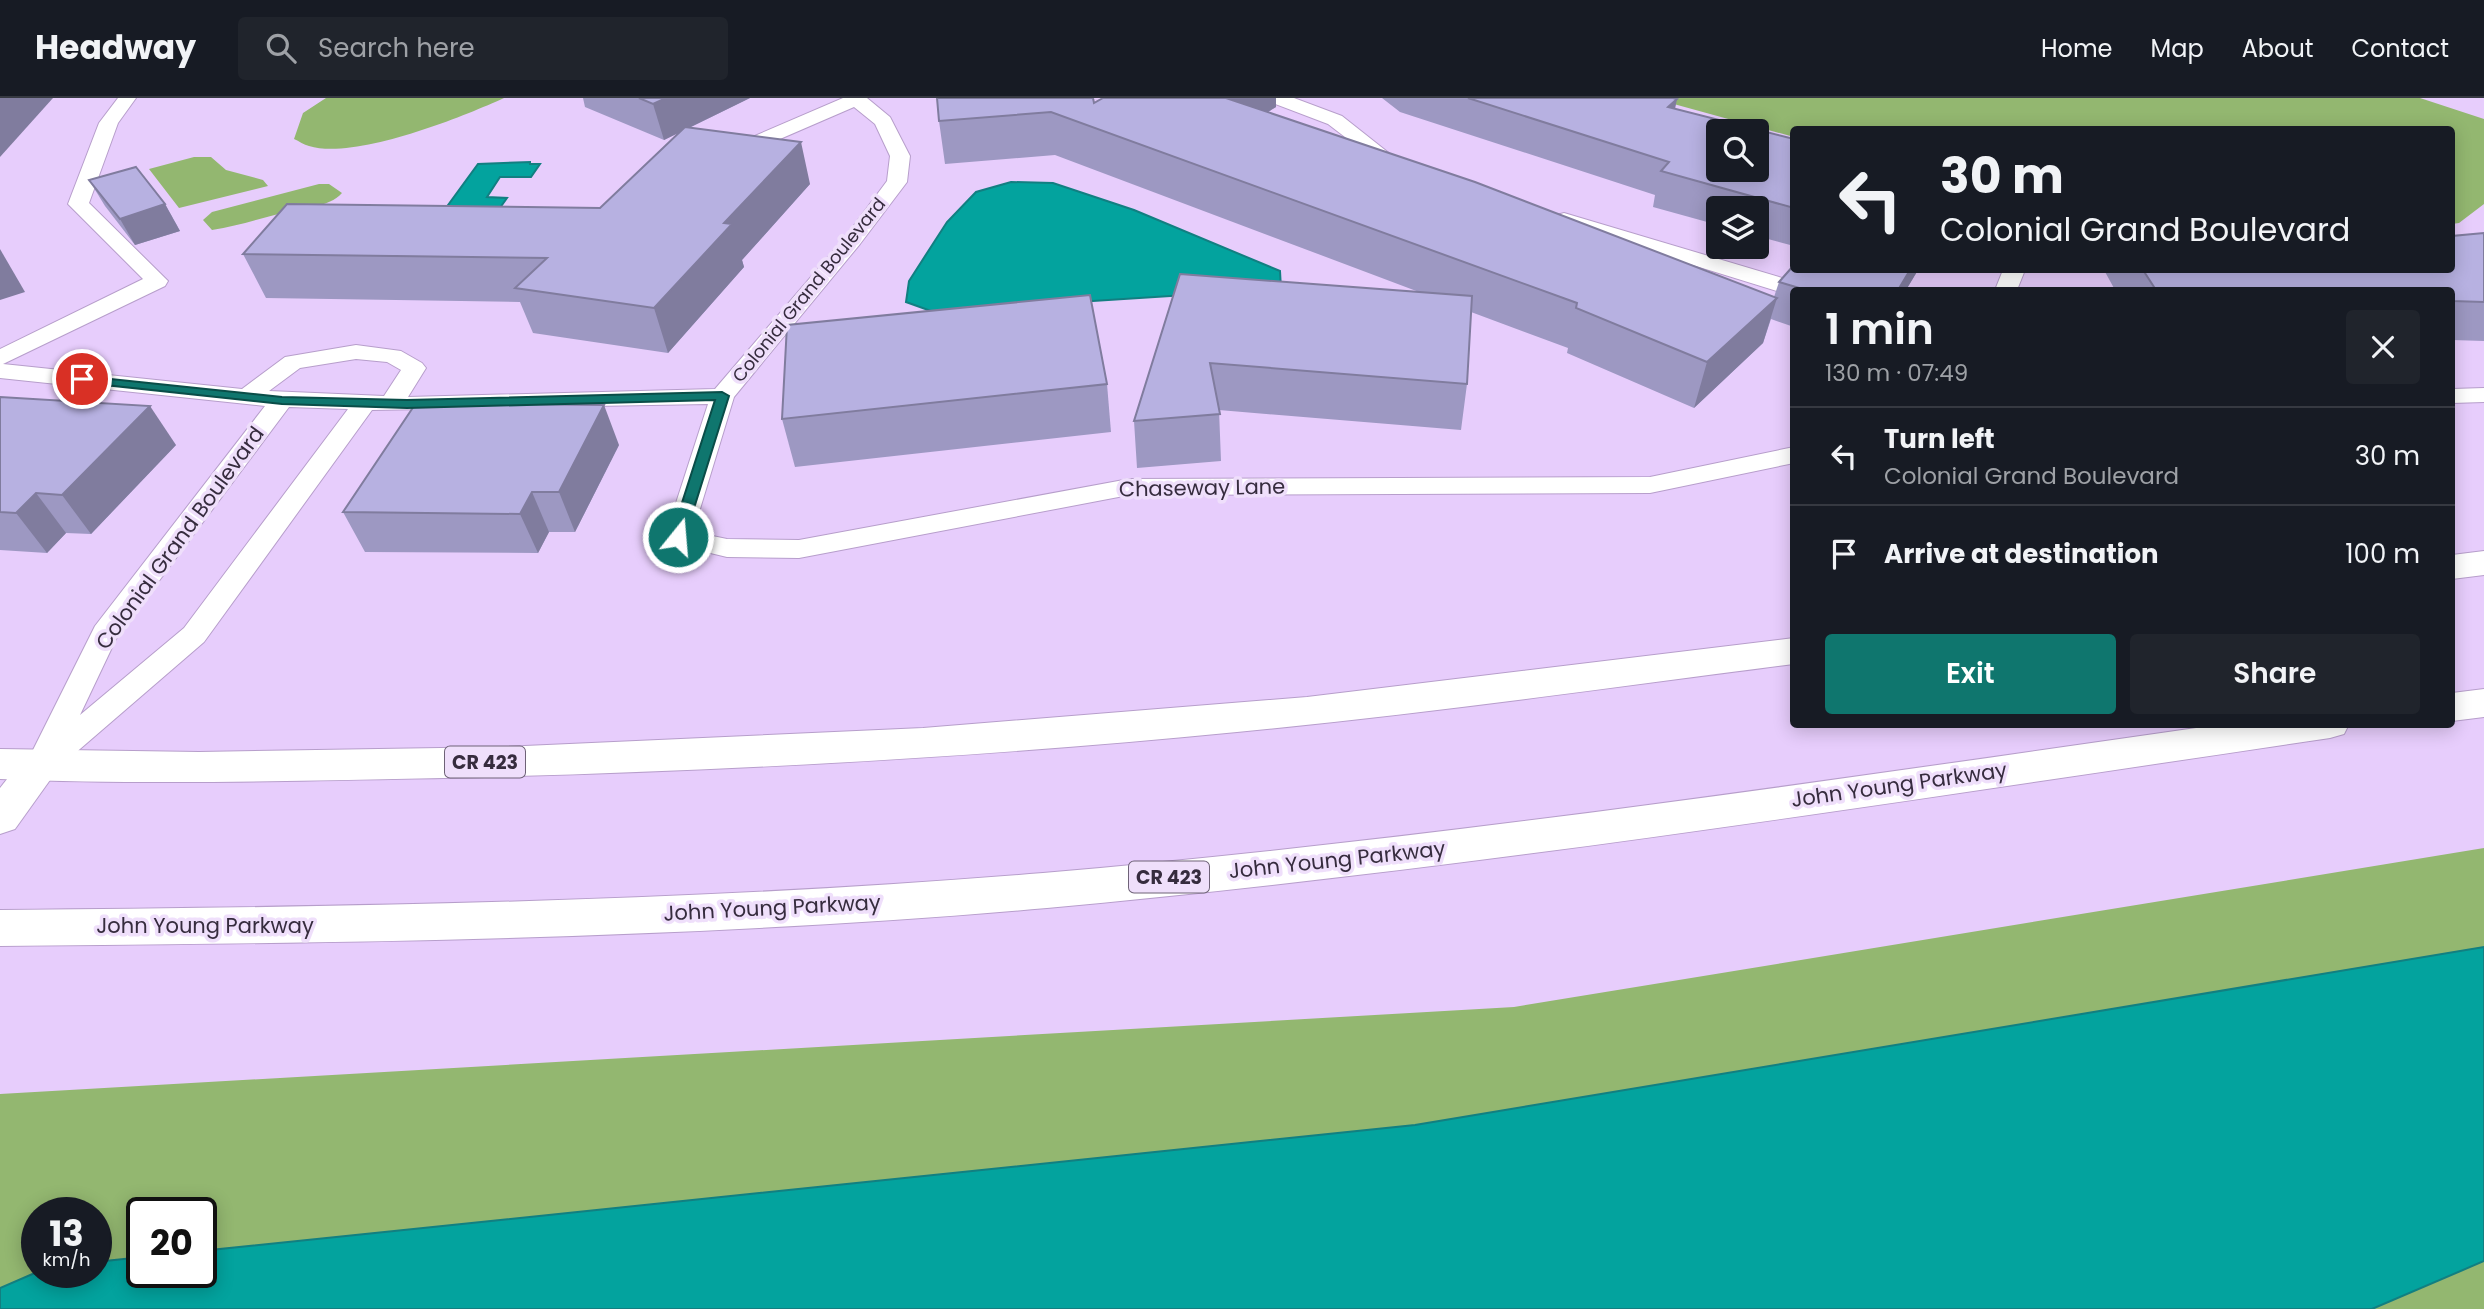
<!DOCTYPE html>
<html lang="en">
<head>
<meta charset="utf-8">
<style>
  body { margin:0; font-family:Poppins,sans-serif; background:#20242c; color:#f1f3f6; height:100vh; display:flex; flex-direction:column; font-size:26px; white-space:nowrap }
  * { box-sizing:border-box; margin:0 }
  p { font-size:23px; color:#9ea1a6 }
  .icon { flex:none; width:38px; height:38px; fill:none; stroke:currentColor; stroke-width:2; stroke-linecap:round; stroke-linejoin:round }
  .map { position:relative; flex:1; overflow:hidden }
  .panel { position:absolute; left:1790px; top:189px; width:665px; height:441px; display:flex; flex-direction:column; background:#171b24; border-radius:7px; box-shadow:0 4px 18px #0003 }
  .panel>* { flex:none }
  .guide { position:absolute; left:1790px; top:28px; width:665px; height:147px; border-radius:7px; box-shadow:0 4px 18px #0003; background:#171b24; color:#f1f3f6; overflow:hidden }
  .tools { position:absolute; left:1706px; top:21px; display:grid; gap:14px }
  .tools a { display:grid; place-items:center; width:63px; height:63px; border-radius:7px; background:#171b24; box-shadow:0 4px 18px #0003; font-size:35px }
  .speed { position:absolute; left:21px; top:1099px; display:flex; gap:14px; font-size:35px; font-weight:700; text-align:center }
  .speed>* { display:grid; place-content:center; width:91px; height:91px; border-radius:50%; background:#171b24; box-shadow:0 4px 18px #0003; line-height:1 }
  .speed small { font-size:18px; font-weight:400 }
  .speed .limit { border:4px solid #111; border-radius:10px; background:#fff; color:#111 }
  .pin { position:absolute; display:grid; place-items:center; width:60px; height:60px; color:#fff; margin:-30px; border:4px solid #fff; border-radius:50%; box-shadow:0 2px 7px #0007 }
  .me { position:absolute; width:77px; margin:-38px; rotate:17deg; stroke-linejoin:round; filter:drop-shadow(0 0 5px #0008) }
  .turn { display:flex; align-items:center; gap:24px; height:147px; padding:0 35px; font-size:32px }
  .turn .icon { width:91px; height:91px; stroke-width:2.5 }
  .turn b { display:block; font-size:49px; line-height:60px }
  .round { display:grid; place-items:center; flex:none; width:74px; height:74px; border-radius:7px; background:#20242c }
  .headline { display:flex; align-items:center; justify-content:space-between; height:119px; padding:0 35px }
  h1 { font-size:42px; font-weight:600; line-height:52px }
  .action { display:flex; gap:14px; margin-top:auto; padding:14px 35px }
  .action a { flex:1; height:80px; border-radius:7px; background:#0f766e; color:#fff; font-size:28px; font-weight:600; line-height:80px; text-align:center }
  .action a+a { background:#20242c; color:#f1f3f6 }
  ul { padding:0; list-style:none }
  li { display:flex; align-items:center; gap:21px; height:98px; padding:0 35px; border-top:2px solid #363941 }
  li div { flex:1 }
  li b { display:block; font-size:26px }
  li em { font-style:normal }
  header { display:flex; align-items:center; gap:42px; box-sizing:border-box; height:98px; padding:0 35px; background:#171b24; border-bottom:2px solid #363941 }
  header strong { font-size:33px }
  nav { display:flex; gap:38px; margin-inline-start:auto; font-size:24px }
  .search { width:490px; height:63px; background:#20242c; display:flex; align-items:center; gap:18px; box-sizing:border-box; padding:0 24px; border-radius:7px; color:#9ea1a6; font-size:26px }
  .map>svg:first-child { display:block }
  .green { fill:#93b770; fill-rule:evenodd }
  .water { fill:#03a39e; stroke:#127f81; stroke-width:2 }
  .lines { fill:none; stroke-linecap:round; stroke-linejoin:round }
  .service-casing { stroke:#b79ecb; stroke-width:2 }
  .minor-casing { stroke:#b79ecb; stroke-width:2 }
  .trunk-casing { stroke:#b79ecb; stroke-width:2 }
  .service { fill:#fff; fill-rule:evenodd }
  .minor { fill:#fff; fill-rule:evenodd }
  .trunk { fill:#fff; fill-rule:evenodd }
  .wall { fill:#9d98c2 }
  .shaded-wall { fill:#807c9e }
  .building { fill:#b7b1e1; stroke:#807c9e; stroke-width:2; fill-rule:evenodd }
  .route { fill:#0f766e; stroke:#0a4d48; stroke-width:2 }
  .labels { text-anchor:middle; stroke-width:7; stroke-linejoin:round; paint-order:stroke }
  .far-street-label { font-size:18px; fill:#362c3e; stroke:#efdffb }
  .shield { fill:#efdffb; stroke:#6e6277; stroke-width:2 }
  .shield-label { font-size:19px; font-weight:bold; fill:#362c3e }
  .street-label { font-size:21px; fill:#362c3e; stroke:#efdffb }
</style>
</head>
<body>
<header>
<strong>Headway</strong>
<div class="search"><svg class="icon" aria-label="search" viewBox="0 0 24 24"><circle cx="10" cy="10" r="6"/><path d="M15 15l6 6"/></svg>Search here</div>
<nav><a>Home</a><a>Map</a><a>About</a><a>Contact</a></nav>
</header>
<div class="map">
<svg width="2484" height="1211" viewBox="0 0 2484 1211">
  <rect width="100%" height="100%" fill="#e7cdfc"/>
  <g class="green">
    <path d="M 326,0 L 504,0 C 460,20 355,62 309,48 C 304,47 299,43 294,41 L 303,15 Z"/>
    <polygon points="1652,0 2420,0 2484,21 2484,106 2459,125 2452,126 2452,32 1794,32 1794,39"/>
    <polygon points="194,59 211,59 226,72 263,82 268,88 179,110 149,71"/>
    <path d="M 319,86 L 329,86 L 342,95 C 328,110 305,109 286,114 C 261,120 238,128 212,132 L 203,122 L 212,114 Z"/>
    <path d="M 2484,750 L 2484,1211 L 0,1211 L 0,996 L 1514,909 ZM 37,1115 L 96,1115 L 96,1174 L 37,1174 ZM 142,1115 L 201,1115 L 201,1174 L 142,1174 Z"/>
  </g>
  <g class="water">
    <polygon points="530,64 530,66 540,66 531,79 500,79 487,99 507,100 497,114 443,114 478,66"/>
    <polygon points="1011,84 1053,85 1134,112 1280,173 1281,191 1077,204 942,217 906,204 909,183 947,124 976,94"/>
    <polygon points="2484,849 2484,1163 2372,1211 0,1211 0,1190 37,1174 96,1174 96,1164 142,1159 142,1174 201,1174 201,1153 1415,1027"/>
  </g>
  <g class="lines">
    <g class="service-casing">
      <g id="service">
        <path d="M 118,0 L 136,0 L 118,25 L 89,105 L 168,183 L 165,188 L 3,266 L 242,291 L 285,259 L 356,247 L 401,253 L 422,265 L 426,270 L 408,299 L 715,291 L 846,138 L 887,83 L 890,58 L 875,26 L 854,9 L 757,51 L 750,53 L 740,47 L 743,43 L 843,0 L 867,0 L 890,19 L 910,58 L 907,84 L 860,146 L 734,299 L 693,434 L 727,441 L 799,442 L 1129,381 L 1650,379 L 1794,349 L 1794,365 L 1650,395 L 1129,397 L 799,460 L 727,459 L 669,445 L 665,439 L 708,306 L 372,312 L 204,544 L 51,676 L 40,680 L 29,676 L 25,668 L 95,528 L 265,308 L 0,280 L 0,251 L 143,181 L 68,106 L 99,25 ZM 356,261 L 387,264 L 401,272 L 384,298 L 269,293 L 300,270 ZM 289,309 L 348,311 L 184,530 L 80,617 L 117,539 Z"/>
        <polygon points="1268,0 1294,0 1342,18 1409,71 1406,75 1392,75 1328,26 1270,4"/>
        <polygon points="1564,115 1806,187 1809,192 1794,192 1794,198 1790,197 1557,125 1554,121 1557,117"/>
        <polygon points="2003,172 2025,172 2017,192 1995,192"/>
        <polygon points="2484,290 2484,304 2452,305 2452,291"/>
      </g>
    </g>
    <g class="minor-casing">
      <polygon id="minor" points="40,653 54,657 60,668 15,731 0,736 0,690 26,657"/>
    </g>
    <g class="trunk-casing">
      <g id="trunk">
        <polygon points="2484,453 2484,477 2452,481 2452,457"/>
        <path d="M 1794,540 L 1794,566 C 1608,590 1423,616 1237,634 C 973,660 708,674 443,680 C 295,683 148,687 0,681 L 0,651 L 199,654 L 503,649 L 923,630 L 1307,599 Z"/>
        <polygon points="2484,591 2484,619 2452,623 2452,595"/>
        <path d="M 2224,626 L 2349,626 L 2344,636 L 2330,640 C 1903,703 1476,771 1047,810 C 699,841 349,845 0,848 L 0,812 C 348,809 696,804 1043,775 C 1439,741 1832,682 2224,626 Z"/>
      </g>
    </g>
    <use href="#service" class="service"/>
    <use href="#minor" class="minor"/>
    <use href="#trunk" class="trunk"/>
  </g>
  <g class="wall">
    <polygon points="583,0 750,0 689,30 810,86 742,162 744,169 668,255 533,235 520,204 266,200 243,156 600,110 680,34 664,42 585,9"/>
    <polygon points="1103,0 1276,0 1276,9 1268,14 1774,199 1779,184 1794,172 1918,172 1906,192 1794,192 1794,229 1771,221 1763,245 1694,310 1567,255 1568,250 1471,214 1467,286 1461,332 1219,312 1221,363 1137,370 1134,323 1180,176 1419,194 1055,57 945,66 939,23 1094,5"/>
    <polygon points="1382,0 1673,0 1675,11 1794,41 1794,148 1757,138 1757,110 1718,110 1718,127 1653,109 1655,97 1400,14"/>
    <polygon points="89,82 165,106 180,133 135,147 105,108"/>
    <polygon points="2484,135 2484,243 2452,242 2452,192 2115,192 2104,172 2452,172"/>
    <polygon points="1107,286 1111,334 795,369 782,321"/>
    <polygon points="0,299 176,347 91,436 66,435 47,455 0,452"/>
    <polygon points="619,347 575,434 549,434 538,455 365,454 343,414"/>
  </g>
  <g class="shaded-wall">
    <polygon points="0,0 53,0 0,59"/>
    <polygon points="666,0 750,0 664,42 653,6"/>
    <polygon points="1223,0 1276,0 1276,9 1223,41"/>
    <polygon points="1677,1 1670,36 1668,9"/>
    <polygon points="801,44 810,86 742,162 744,169 668,255 654,210 724,125"/>
    <polygon points="165,106 180,133 135,147 120,121"/>
    <polygon points="0,151 25,194 0,202"/>
    <polygon points="1910,172 1918,172 1906,192 1898,192"/>
    <polygon points="1777,200 1763,245 1694,310 1707,264"/>
    <polygon points="604,307 619,347 575,434 559,394"/>
    <polygon points="150,308 176,347 91,436 62,397"/>
    <polygon points="532,394 549,434 538,455 520,416"/>
    <polygon points="36,395 66,435 47,455 16,415"/>
  </g>
  <g class="building">
    <polygon points="639,0 666,0 653,6"/>
    <polygon points="937,0 1093,0 1094,5 1103,0 1226,0 1475,84 1777,200 1707,264 1576,210 1577,205 1051,14 939,23"/>
    <path d="M 1468,0 L 1673,0 L 1677,1 L 1668,9 L 1794,41 L 1794,110 L 1661,73 L 1669,64 ZM 1718,33 L 1757,33 L 1757,72 L 1718,72 Z"/>
    <polygon points="685,29 801,44 724,125 732,126 654,210 515,190 547,160 243,156 287,106 600,110"/>
    <polygon points="136,69 165,106 120,121 89,82"/>
    <polygon points="2484,135 2484,204 2452,203 2452,192 2156,192 2143,172 2452,172 2452,138"/>
    <polygon points="1794,167 1794,172 1910,172 1898,192 1806,192 1779,184"/>
    <polygon points="1180,176 1472,198 1467,286 1210,265 1220,316 1134,323"/>
    <polygon points="1090,197 1107,286 782,321 787,227"/>
    <polygon points="0,299 150,308 62,397 36,395 16,415 0,414"/>
    <polygon points="416,305 604,307 559,394 532,394 520,416 343,414"/>
  </g>
  <polygon class="route" points="82,278 282,299 407,302 722,294 729,298 685,439 678,444 671,439 715,302 407,310 282,306 77,284 77,279"/>
  <g class="labels">
    <g class="far-street-label">
      <text transform="translate(809 192) rotate(-51)" y="6">Colonial Grand Boulevard</text>
    </g>
    <g class="shield">
      <rect x="445" y="648.5" width="80" height="31" rx="5"/>
      <rect x="1129" y="763.5" width="80" height="31" rx="5"/>
    </g>
    <g class="shield-label">
      <text x="485" y="671">CR 423</text>
      <text x="1169" y="786">CR 423</text>
    </g>
    <g class="street-label">
      <text transform="translate(1202 390) rotate(-1)" y="7">Chaseway Lane</text>
      <text transform="translate(180 440) rotate(-54)" y="7">Colonial Grand Boulevard</text>
      <text transform="translate(1899 687) rotate(-8)" y="7">John Young Parkway</text>
      <text transform="translate(1337 762) rotate(-6)" y="7">John Young Parkway</text>
      <text transform="translate(772 810) rotate(-3)" y="7">John Young Parkway</text>
      <text x="205" y="835">John Young Parkway</text>
    </g>
  </g>
</svg>
<div class="tools">
<a><svg class="icon" aria-label="search" viewBox="0 0 24 24"><circle cx="10" cy="10" r="6"/><path d="M15 15l6 6"/></svg></a>
<a><svg class="icon" aria-label="layers" viewBox="0 0 24 24"><path d="M12 4l9 5-9 5-9-5zM3 14l9 5 9-5"/></svg></a>
</div>
<div class="speed"><div>13<small>km/h</small></div><div class="limit">20</div></div>
<div class="pin" style="left:82px;top:281px;background:#d93025"><svg class="icon" aria-label="arrive" viewBox="0 0 24 24"><path d="M6 21V4h12l-3 4 3 4H6"/></svg></div>
<svg class="me" style="left:678px;top:439px" viewBox="-20 -20 40 40"><circle r="17" fill="#0f766e" stroke="#fff" stroke-width="3"/><path d="M0-11L8 9 0 5-8 9z" fill="#fff"/></svg>
<div class="guide">
<div class="turn"><svg class="icon" aria-label="left" viewBox="0 0 24 24"><path d="M17 20v-9H6M10 6l-5 5 5 5"/></svg><div><b>30 m</b>Colonial Grand Boulevard</div></div>
</div>
<section class="panel">
<div class="headline"><div><h1>1 min</h1><p>130 m · 07:49</p></div><a class="round"><svg class="icon" aria-label="close" viewBox="0 0 24 24"><path d="M6 6l12 12M18 6L6 18"/></svg></a></div>
<ul>
<li><svg class="icon" aria-label="left" viewBox="0 0 24 24"><path d="M17 20v-9H6M10 6l-5 5 5 5"/></svg><div><b>Turn left</b><p>Colonial Grand Boulevard</p></div><em>30 m</em></li>
<li><svg class="icon" aria-label="arrive" viewBox="0 0 24 24"><path d="M6 21V4h12l-3 4 3 4H6"/></svg><div><b>Arrive at destination</b></div><em>100 m</em></li>
</ul>
<div class="action"><a>Exit</a><a>Share</a></div>
</section>
</div>
</body>
</html>
